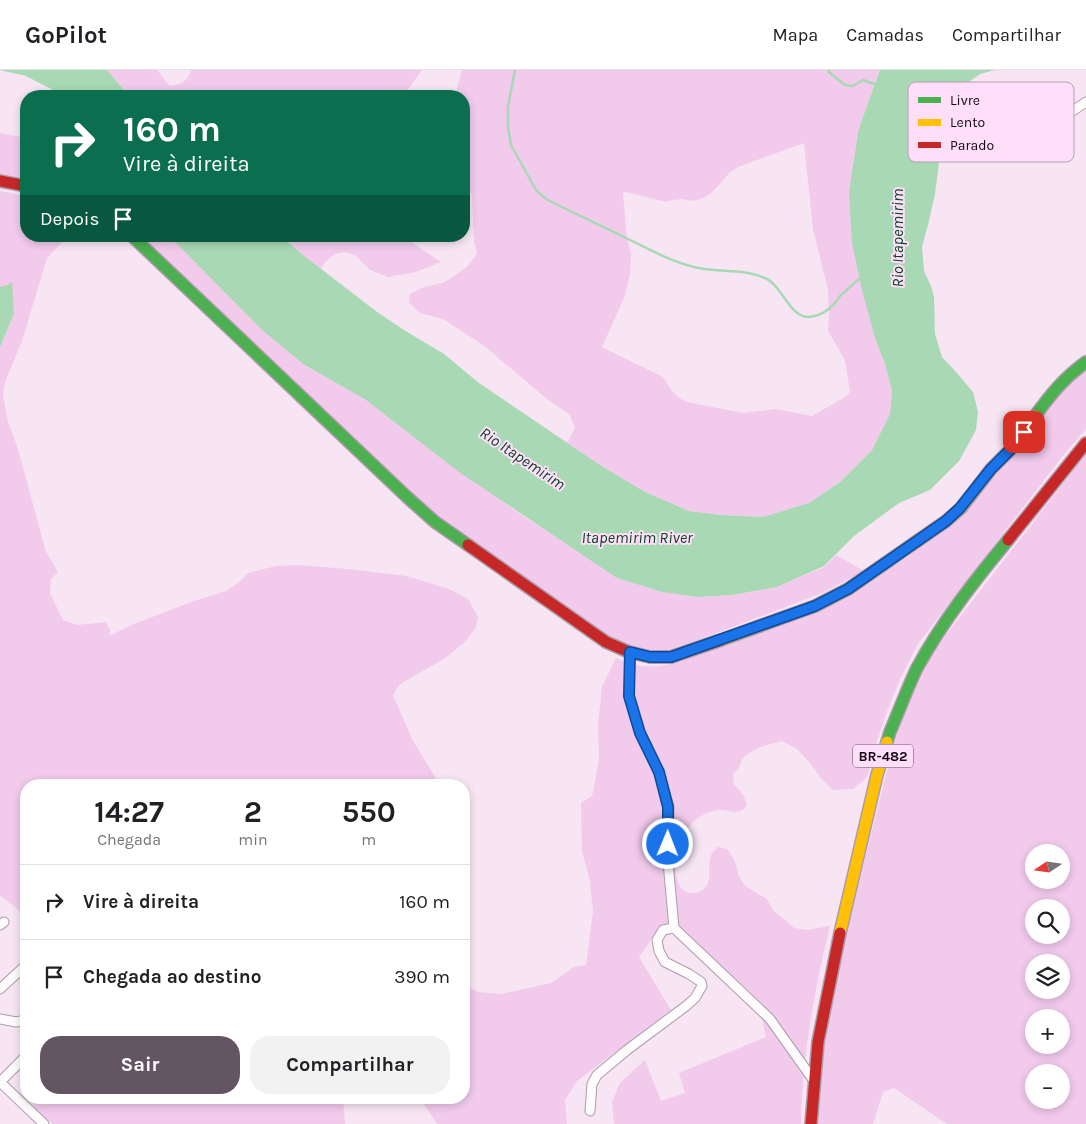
<!DOCTYPE html>
<html lang="pt">
<head>
<meta charset="utf-8">
<style>
  body { margin:0; font-family:Karla,sans-serif; background:#f2f2f2; color:#202124; height:100vh; display:flex; flex-direction:column; font-size:19px; white-space:nowrap }
  * { box-sizing:border-box; margin:0 }
  p { font-size:16px; color:#757577 }
  .icon { flex:none; width:28px; height:28px; fill:none; stroke:currentColor; stroke-width:2; stroke-linecap:round; stroke-linejoin:round }
  .map { position:relative; flex:1; overflow:hidden }
  .panel { position:absolute; left:20px; top:709px; width:450px; height:325px; display:flex; flex-direction:column; background:#fff; border-radius:20px; box-shadow:0 2px 8px #0003 }
  .panel>* { flex:none }
  .banner { position:absolute; left:20px; top:20px; width:450px; height:152px; border-radius:20px; box-shadow:0 2px 8px #0003; background:#0b6e4f; color:#fff; overflow:hidden }
  .needle { width:32px; rotate:257deg }
  .controls { position:absolute; left:1025px; top:774px; display:grid; gap:10px }
  .controls a { display:grid; place-items:center; width:45px; height:45px; border-radius:50%; background:#fff; box-shadow:0 2px 8px #0003; font-size:25px }
  .pin { position:absolute; display:grid; place-items:center; width:42px; height:42px; color:#fff; margin:-21px; border-radius:10px; box-shadow:0 2px 8px #0006 }
  .me { position:absolute; width:55px; margin:-28px; rotate:1deg; stroke-linejoin:round; filter:drop-shadow(0 0 4px #0008) }
  .turn { display:flex; align-items:center; gap:18px; height:105px; padding:0 20px; font-size:22px }
  .turn .icon { width:65px; height:65px; stroke-width:2.5 }
  .turn b { display:block; font-size:35px; line-height:42px }
  .then { display:flex; align-items:center; height:48px; padding:0 20px; background:#0003; gap:10px; font-size:19px }
  .eta { display:flex; justify-content:space-evenly; align-items:center; height:85px; text-align:center }
  .eta b { font-size:30px; font-weight:700; line-height:35px }
  .cta { display:flex; gap:10px; margin-top:auto; padding:10px 20px }
  .cta a { flex:1; height:58px; border-radius:20px; background:#645562; color:#fff; font-size:20px; font-weight:700; line-height:58px; text-align:center }
  .cta a+a { background:#f2f2f2; color:#202124 }
  ul { padding:0; list-style:none }
  li { display:flex; align-items:center; gap:15px; height:75px; padding:0 20px; border-top:1px solid #e0e0e0 }
  li div { flex:1 }
  li b { display:block; font-size:19px }
  li em { font-style:normal }
  header { display:flex; align-items:center; gap:30px; box-sizing:border-box; height:70px; padding:0 25px; background:#fff; border-bottom:1px solid #e0e0e0 }
  header strong { font-size:24px }
  nav { display:flex; gap:28px; margin-inline-start:auto; font-size:18px }
  .map>svg:first-child { display:block }
  .green { fill:#f2caec; fill-rule:evenodd }
  .water { fill:#a9d8b4 }
  .lines { fill:none; stroke-linecap:round; stroke-linejoin:round }
  .stream { stroke:#a9d8b4; stroke-width:2.5 }
  .street-casing { stroke:#ac9ca9; stroke-width:11 }
  .fast-casing { stroke:#ac9ca9; stroke-width:14 }
  .slow-casing { stroke:#ac9ca9; stroke-width:14 }
  .jam-casing { stroke:#ac9ca9; stroke-width:14 }
  .street { stroke:#fefbfd; stroke-width:9 }
  .fast { stroke:#4caf50; stroke-width:11 }
  .slow { stroke:#ffc107; stroke-width:11 }
  .jam { stroke:#c62828; stroke-width:11 }
  .route-casing { stroke:#114b97; stroke-width:12 }
  .route { stroke:#1a73e8; stroke-width:9 }
  .labels { text-anchor:middle; stroke-width:4; stroke-linejoin:round; paint-order:stroke }
  .shield { fill:#fedef9; stroke:#5b4859; stroke-width:1 }
  .shield-label { font-size:14px; font-weight:bold; fill:#150814 }
  .water-label { font-size:16px; font-style:italic; fill:#0a4320; stroke:#fedef9 }
  .key { fill:#fedef9; stroke:#b89eb4; stroke-width:1 }
  .key-label { font-size:14px; fill:#150814 }
</style>
</head>
<body>
<header>
<strong>GoPilot</strong>
<nav><a>Mapa</a><a>Camadas</a><a>Compartilhar</a></nav>
</header>
<div class="map">
<svg width="1086" height="1054" viewBox="0 0 1086 1054">
  <rect width="100%" height="100%" fill="#f7e5f4"/>
  <g class="green">
    <path d="M 107,0 L 157,0 L 170,16 C 181,14 188,12 191,0 L 422,0 L 403,26 L 129,26 Z"/>
    <path d="M 462,0 L 880,0 L 859,58 L 875,268 L 885,294 L 892,321 L 890,344 L 872,380 L 840,412 L 809,433 L 763,447 L 720,445 L 689,441 L 645,422 L 600,395 L 566,372 L 569,370 L 575,357 L 569,344 L 547,329 L 483,275 L 443,249 L 420,243 L 409,233 L 410,224 L 422,218 L 445,212 L 467,197 L 477,184 L 474,171 L 472,126 L 464,97 L 464,26 L 455,26 ZM 804,73 L 813,159 L 828,220 L 829,246 L 828,261 L 845,290 L 850,322 L 847,326 L 812,346 L 776,339 L 743,343 L 687,332 L 679,328 L 672,321 L 663,307 L 602,277 L 624,228 L 630,205 L 631,183 L 627,169 L 623,123 L 626,122 L 666,132 L 673,130 L 683,129 L 691,131 L 701,129 L 710,124 L 719,115 L 730,102 L 738,97 Z"/>
    <polygon points="0,63 26,68 26,114 0,109"/>
    <polygon points="0,121 26,126 26,166 68,166 47,188 22,271 5,312 3,325 8,352 18,379 46,482 58,502 51,509 50,523 63,550 77,555 106,552 110,561 109,566 134,554 194,531 226,521 238,513 248,503 276,496 297,495 348,499 407,506 449,519 468,529 478,547 476,557 466,571 444,589 400,614 393,625 412,669 440,715 26,715 26,846 0,825 0,277 14,244 11,213 7,215 0,217"/>
    <polygon points="134,166 169,166 262,260 303,294 366,330 517,442 590,489 617,508 662,522 697,527 732,525 777,517 824,497 836,485 864,501 822,523 683,576 663,584 622,578 423,437"/>
    <polygon points="282,166 402,166 441,192 416,202 388,207 370,200 355,185 344,182 335,184 325,192 321,199 303,185"/>
    <path d="M 1086,297 L 1086,359 L 1065,383 L 918,574 L 901,607 L 887,641 L 875,677 L 868,704 L 864,710 L 853,719 L 833,720 L 820,707 L 811,694 L 797,679 L 782,671 C 769,674 754,678 744,687 C 739,693 741,699 733,704 L 734,715 C 741,721 745,726 747,736 C 736,747 731,739 718,740 C 710,741 700,746 694,751 C 692,753 689,757 687,760 C 684,765 676,794 676,800 C 676,811 680,822 691,823 C 696,824 701,822 705,818 C 714,809 705,792 713,782 C 714,780 716,779 718,777 L 727,779 L 734,789 L 739,806 L 745,816 L 767,829 L 774,841 L 794,858 L 807,860 L 830,856 C 814,921 802,987 801,1054 L 614,1054 L 612,1032 L 620,1013 L 645,990 L 661,1031 L 685,1023 L 679,1003 L 766,967 L 758,931 L 715,903 L 662,854 L 639,887 L 671,940 L 577,1011 L 565,1030 L 567,1054 L 437,1054 L 420,1028 L 464,1028 L 464,915 L 478,922 L 501,924 L 551,913 L 574,897 L 586,895 L 593,842 L 590,811 L 582,781 L 581,733 L 592,726 L 599,690 L 598,654 L 602,617 L 616,588 C 635,597 654,599 674,593 L 860,517 L 909,486 L 939,462 L 1055,324 Z"/>
    <path d="M 1086,384 L 1086,1054 L 947,1054 L 894,1018 L 883,1022 L 873,1054 L 818,1054 L 824,980 L 836,904 L 892,681 L 904,644 L 932,583 ZM 1034,782 L 1061,782 L 1061,810 L 1034,810 ZM 1034,838 L 1061,838 L 1061,865 L 1034,865 ZM 1034,892 L 1061,892 L 1061,920 L 1034,920 ZM 1034,948 L 1061,948 L 1061,975 L 1034,975 ZM 1034,1002 L 1061,1002 L 1061,1030 L 1034,1030 Z"/>
    <path d="M 40,1028 L 343,1028 L 345,1054 L 53,1054 C 46,1048 37,1043 33,1034 Z"/>
  </g>
  <g class="water">
    <polygon points="0,0 107,0 129,26 59,26 55,21 26,6"/>
    <polygon points="880,0 995,0 980,4 966,14 951,30 945,46 935,124 928,155 922,177 924,201 931,216 934,227 935,264 942,287 956,302 973,322 978,342 976,360 959,391 930,420 899,433 854,466 824,496 777,517 732,525 697,527 662,522 617,508 459,402 366,330 303,294 262,260 169,166 281,166 303,185 377,242 407,262 444,284 479,313 600,395 645,422 689,441 720,445 763,447 809,433 840,412 872,380 890,344 892,321 885,294 875,268 862,220 852,173 849,122 859,58"/>
    <polygon points="12,212 14,244 0,277 0,217 7,215"/>
  </g>
  <g class="lines">
    <g class="stream">
      <path d="M 515,0 L 508,37 L 508,57 L 511,75 L 536,120 L 546,129 C 571,142 598,154 624,167 C 647,178 669,191 694,197 C 717,203 743,198 765,208 C 782,215 790,248 809,247 C 820,246 828,241 835,233 C 838,230 839,226 842,224 C 844,222 846,221 848,219 C 854,214 854,211 862,208"/>
      <polyline points="828,0 830,3 845,15 853,16 863,10 877,15"/>
    </g>
    <g class="street-casing">
      <g id="street">
        <polyline points="1036,65 1086,32"/>
        <polyline points="630,582 629,627 640,663 659,702 669,737 668,792 674,858"/>
        <polyline points="0,855 4,852"/>
        <polyline points="0,919 26,895"/>
        <polyline points="0,949 16,952 26,950"/>
        <polyline points="0,1012 44,1054"/>
        <polyline points="0,1012 26,986"/>
        <polyline points="590,1041 592,1014 597,1005 627,980 686,936 695,928 702,916 701,912 689,904 665,892 659,881 657,870 663,860 674,858 770,949 814,1011"/>
      </g>
    </g>
    <g class="fast-casing">
      <g id="fast">
        <polyline points="132,166 407,427 435,452 468,475"/>
        <path d="M 1035,346 C 1051,324 1064,308 1086,292"/>
        <path d="M 887,672 L 890,662 C 899,641 907,619 917,598 C 942,552 975,510 1008,470"/>
      </g>
    </g>
    <g class="slow-casing">
      <g id="slow">
        <polyline points="721,570 815,536 848,519 946,451 961,438 991,399 1015,375 1035,346"/>
        <polyline points="840,863 877,705 887,672"/>
      </g>
    </g>
    <g class="jam-casing">
      <g id="jam">
        <polyline points="0,111 26,116"/>
        <polyline points="1008,470 1086,373"/>
        <polyline points="468,475 606,572 629,582 650,587 671,587 721,570"/>
        <polyline points="811,1054 818,972 840,863"/>
      </g>
    </g>
    <use href="#street" class="street"/>
    <use href="#fast" class="fast"/>
    <use href="#slow" class="slow"/>
    <use href="#jam" class="jam"/>
  </g>
  <g class="lines">
    <g class="route-casing">
      <polyline id="route" points="668,774 668,737 659,702 640,663 629,626 630,582 650,587 671,587 815,536 848,519 946,451 960,438 991,399 1015,375 1024,362"/>
    </g>
    <use href="#route" class="route"/>
  </g>
  <g class="labels">
    <rect class="shield" x="853" y="674.5" width="60" height="23" rx="4"/>
    <g class="shield-label">
      <text x="883" y="691">BR-482</text>
    </g>
    <g class="water-label">
      <text transform="translate(897 168) rotate(-90)" y="6">Rio Itapemirim</text>
      <text transform="translate(523 388) rotate(34)" y="6">Rio Itapemirim</text>
      <text x="637" y="473">Itapemirim River</text>
    </g>
  </g>
  <rect x="908" y="12" width="166" height="80" rx="8" class="key"/>
  <rect x="918" y="27" width="23" height="6" fill="#4caf50"/>
  <rect x="918" y="49" width="23" height="7" fill="#ffc107"/>
  <rect x="918" y="72" width="23" height="6" fill="#c62828"/>
  <g class="key-label">
    <text x="950" y="35">Livre</text>
    <text x="950" y="57">Lento</text>
    <text x="950" y="80">Parado</text>
  </g>
</svg>
<div class="controls">
<a><svg class="needle" viewBox="-14 -14 28 28"><path d="M0-13l5 13h-10z" fill="#e53935"/><path d="M0 13l5-13h-10z" fill="#757577"/></svg></a>
<a><svg class="icon" aria-label="search" viewBox="0 0 24 24"><circle cx="10" cy="10" r="6"/><path d="M15 15l6 6"/></svg></a>
<a><svg class="icon" aria-label="layers" viewBox="0 0 24 24"><path d="M12 4l9 5-9 5-9-5zM3 14l9 5 9-5"/></svg></a>
<a>+</a>
<a>−</a>
</div>
<div class="pin" style="left:1024px;top:362px;background:#d93025"><svg class="icon" aria-label="arrive" viewBox="0 0 24 24"><path d="M6 21V4h12l-3 4 3 4H6"/></svg></div>
<svg class="me" style="left:668px;top:774px" viewBox="-20 -20 40 40"><circle r="17" fill="#1a73e8" stroke="#fff" stroke-width="3"/><path d="M0-11L8 9 0 5-8 9z" fill="#fff"/></svg>
<div class="banner">
<div class="turn"><svg class="icon" aria-label="right" viewBox="0 0 24 24"><path d="M7 20v-9h11M14 6l5 5-5 5"/></svg><div><b>160 m</b>Vire à direita</div></div>
<div class="then">Depois<svg class="icon" aria-label="arrive" viewBox="0 0 24 24"><path d="M6 21V4h12l-3 4 3 4H6"/></svg></div>
</div>
<section class="panel">
<div class="eta">
<div><b>14:27</b><p>Chegada</p></div>
<div><b>2</b><p>min</p></div>
<div><b>550</b><p>m</p></div>
</div>
<ul>
<li><svg class="icon" aria-label="right" viewBox="0 0 24 24"><path d="M7 20v-9h11M14 6l5 5-5 5"/></svg><div><b>Vire à direita</b></div><em>160 m</em></li>
<li><svg class="icon" aria-label="arrive" viewBox="0 0 24 24"><path d="M6 21V4h12l-3 4 3 4H6"/></svg><div><b>Chegada ao destino</b></div><em>390 m</em></li>
</ul>
<div class="cta"><a>Sair</a><a>Compartilhar</a></div>
</section>
</div>
</body>
</html>
